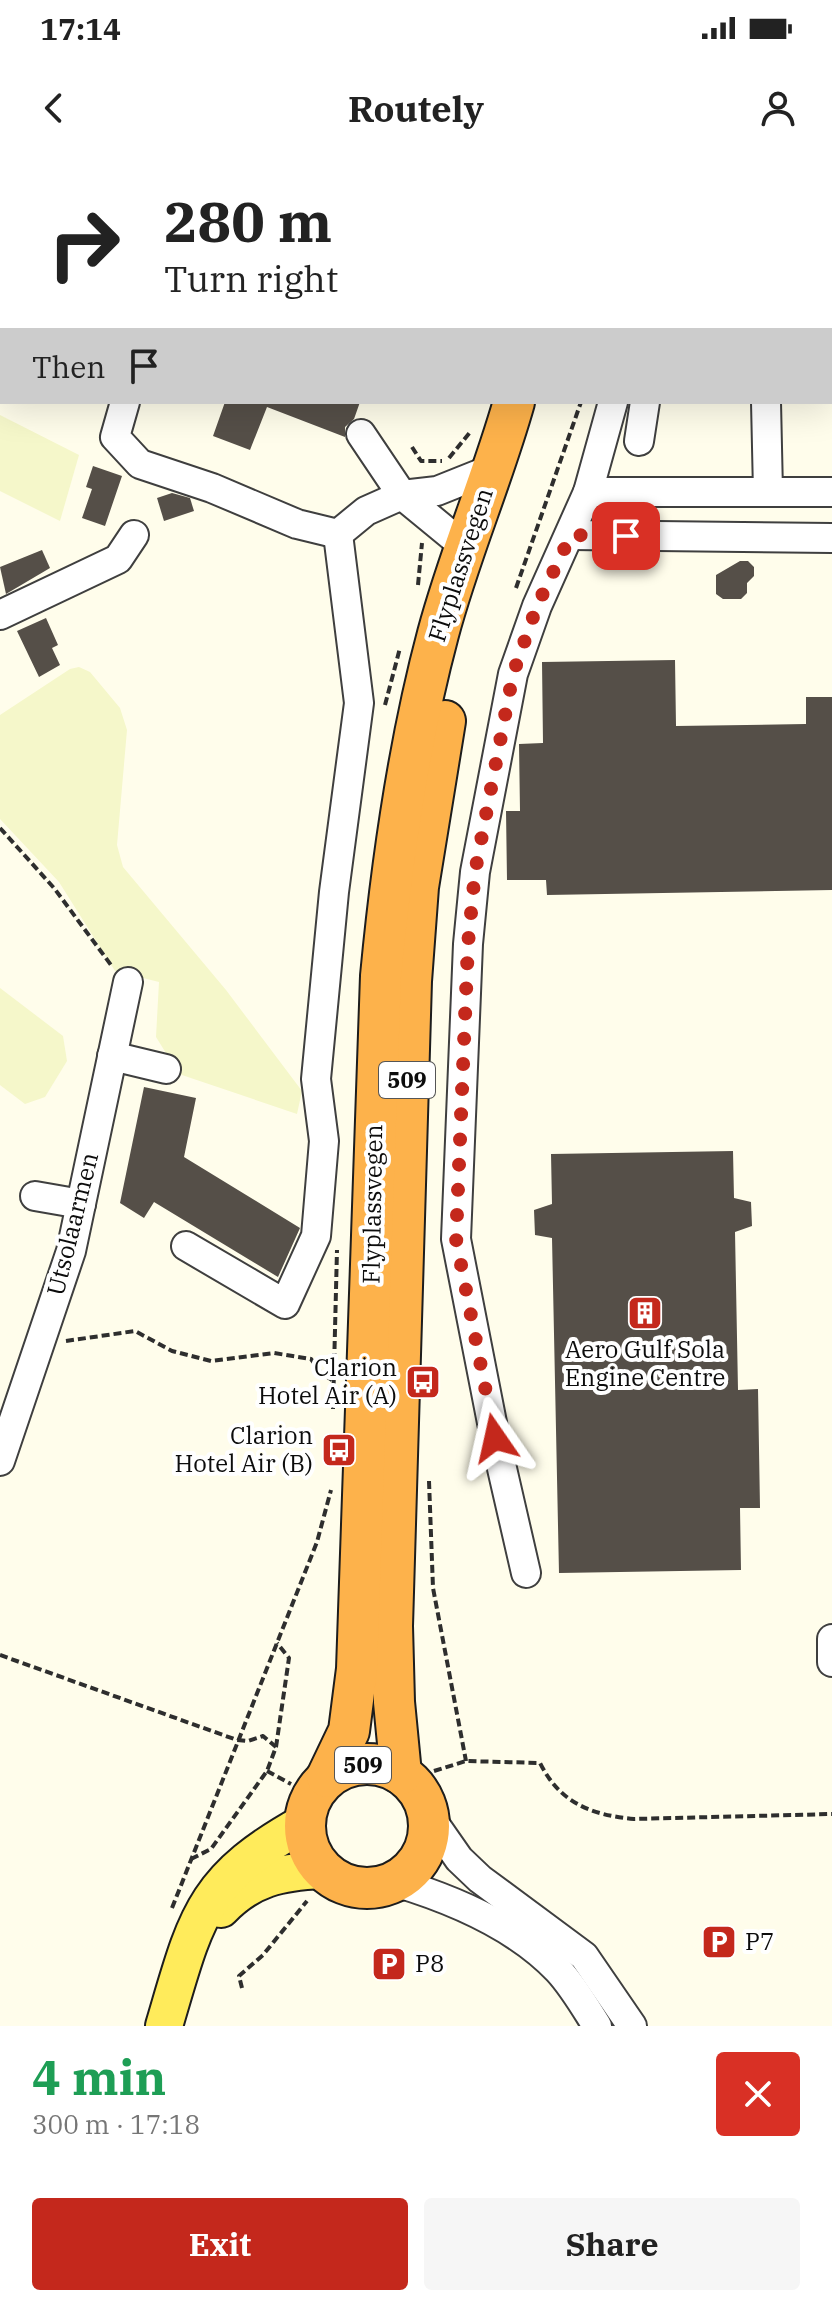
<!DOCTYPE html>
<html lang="en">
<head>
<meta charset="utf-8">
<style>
  body { margin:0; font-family:"IBM Plex Serif",serif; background:#f6f6f6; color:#222; height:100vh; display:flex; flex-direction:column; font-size:30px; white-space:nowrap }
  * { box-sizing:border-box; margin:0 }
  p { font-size:26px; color:#767676 }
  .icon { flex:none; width:44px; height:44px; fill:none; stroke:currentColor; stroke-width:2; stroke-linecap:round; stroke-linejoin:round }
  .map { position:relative; height:1866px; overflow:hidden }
  .details { display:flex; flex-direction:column; background:#fff; flex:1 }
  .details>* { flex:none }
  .banner { position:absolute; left:0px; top:0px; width:832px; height:244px; box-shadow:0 8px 32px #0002; background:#fff; color:#222; overflow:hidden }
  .pin { position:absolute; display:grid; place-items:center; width:68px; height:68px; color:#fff; margin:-34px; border-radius:16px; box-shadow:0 4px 12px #0006 }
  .me { position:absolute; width:88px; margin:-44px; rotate:349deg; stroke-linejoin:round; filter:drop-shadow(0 0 6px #0008) }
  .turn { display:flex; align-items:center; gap:28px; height:168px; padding:0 32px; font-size:36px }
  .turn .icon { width:104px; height:104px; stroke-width:2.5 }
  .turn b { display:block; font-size:56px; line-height:68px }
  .then { display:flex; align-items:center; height:76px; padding:0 32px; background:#0003; gap:16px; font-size:30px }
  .round { display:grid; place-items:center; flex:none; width:84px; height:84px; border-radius:8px; background:#f6f6f6 }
  .overview { display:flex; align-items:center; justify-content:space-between; height:136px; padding:0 32px }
  h1 { font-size:48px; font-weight:800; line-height:60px; color:#1e9e55 }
  .primary-button { display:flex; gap:16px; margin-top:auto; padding:16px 32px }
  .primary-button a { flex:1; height:92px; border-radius:8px; background:#c4281c; color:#fff; font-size:32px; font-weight:800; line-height:92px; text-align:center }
  .primary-button a+a { background:#f6f6f6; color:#222 }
  .status { display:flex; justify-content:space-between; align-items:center; height:56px; padding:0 40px; background:#fff; direction:ltr }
  .status svg { height:22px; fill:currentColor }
  header { display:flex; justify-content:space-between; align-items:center; height:104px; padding:0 32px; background:#fff; font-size:36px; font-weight:800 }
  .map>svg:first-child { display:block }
  .farmland { fill:#f5f7ca }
  .building { fill:#554f48 }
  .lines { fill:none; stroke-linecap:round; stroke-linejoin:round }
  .minor-casing { stroke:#3f3f3f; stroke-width:32 }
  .major-casing { stroke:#1d1d1d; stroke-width:40 }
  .highway-casing { stroke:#1d1d1d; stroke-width:44 }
  .path { stroke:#2e2e2e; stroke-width:4; stroke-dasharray:8 4; stroke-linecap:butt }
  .minor { stroke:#fff; stroke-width:28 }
  .major { stroke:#ffeb5b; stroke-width:36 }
  .highway { stroke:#fdb24b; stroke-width:40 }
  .route { stroke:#c4281c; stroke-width:14; stroke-dasharray:0 25.2 }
  .labels { text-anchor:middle; stroke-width:8; stroke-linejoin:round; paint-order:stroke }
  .shield { fill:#fff; stroke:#555; stroke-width:2 }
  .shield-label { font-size:22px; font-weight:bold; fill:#0c0c0c }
  .street-label { font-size:24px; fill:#0c0c0c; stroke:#fff }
  .poi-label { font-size:24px; fill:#0c0c0c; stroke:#fff; text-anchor:end }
</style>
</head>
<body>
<div class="status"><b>17:14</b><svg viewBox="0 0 49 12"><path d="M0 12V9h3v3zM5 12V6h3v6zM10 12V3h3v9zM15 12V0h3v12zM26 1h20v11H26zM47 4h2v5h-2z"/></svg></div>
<header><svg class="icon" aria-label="back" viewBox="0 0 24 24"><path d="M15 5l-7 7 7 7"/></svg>Routely<svg class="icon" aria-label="person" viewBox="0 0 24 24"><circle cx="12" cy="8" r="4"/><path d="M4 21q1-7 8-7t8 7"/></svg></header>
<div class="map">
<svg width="832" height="1866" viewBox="0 0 832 1866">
  <rect width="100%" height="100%" fill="#fffdeb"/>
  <g class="farmland">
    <polygon points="0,255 79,295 60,361 0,331"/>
    <polygon points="79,507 90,512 120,548 127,570 117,685 123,707 226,830 302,931 297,954 179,914 156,877 159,822 115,811 59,722 0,659 0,555 70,509"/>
    <polygon points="0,828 63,876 67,901 45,937 25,944 0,925"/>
  </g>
  <g class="building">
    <polygon points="225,242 360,242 354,259 345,267 345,277 267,247 250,290 213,276"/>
    <polygon points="93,306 122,316 105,366 82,358 92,329 86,327"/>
    <polygon points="172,333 190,338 194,351 164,361 157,338"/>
    <polygon points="42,390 50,408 6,434 0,407"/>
    <polygon points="740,401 748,401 754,407 754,416 747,423 747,433 741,439 723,439 716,434 716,415"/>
    <polygon points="46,458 58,485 52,488 60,505 39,517 17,471"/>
    <polygon points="675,500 676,566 806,564 806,537 832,537 832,730 547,735 546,720 507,720 506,651 520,651 519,584 543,583 542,502"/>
    <polygon points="144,927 196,938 184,997 300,1068 278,1117 154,1042 144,1058 120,1043"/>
    <polygon points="733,991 734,1038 751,1042 752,1066 735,1072 738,1230 758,1229 760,1348 740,1348 741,1410 559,1413 552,1078 535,1075 534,1050 552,1044 551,994"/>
  </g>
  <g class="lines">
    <g class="minor-casing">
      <g id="minor">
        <polyline points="698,2 699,0"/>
        <polyline points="748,2 748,0"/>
        <polyline points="125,242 115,277 140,304 212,328 297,364 338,374"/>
        <polyline points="766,242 768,332"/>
        <polyline points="639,281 645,242"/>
        <polyline points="588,332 832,332"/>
        <polyline points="338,374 366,351 402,335 361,274"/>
        <polyline points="571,375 832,378"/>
        <polyline points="464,386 402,335 437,331 492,309"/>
        <polyline points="0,455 118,399 134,375"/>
        <polyline points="112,896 166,909"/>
        <polyline points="35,1036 81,1044"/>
        <polyline points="186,1086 285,1144 316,1076 324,981 316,919 334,732 359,543 338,374"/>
        <polyline points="0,1301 71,1091 128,822"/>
        <polyline points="526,1413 495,1278 456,1079 468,784 475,712 513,514 537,446 588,332 613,242"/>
        <polyline points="832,1479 832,1502"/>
        <polyline points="429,1656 459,1699 480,1719 584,1796 632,1866"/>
        <path d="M 395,1722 C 452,1739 515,1765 558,1810 C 573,1826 585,1847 597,1866"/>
      </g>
    </g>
    <g class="major-casing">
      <g id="major">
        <path d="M 221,1749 C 251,1718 280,1712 322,1710"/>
        <path d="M 164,1866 C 196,1758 201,1720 304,1663"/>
      </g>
    </g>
    <g class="highway-casing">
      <g id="highway">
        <polyline points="540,0 541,2"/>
        <polyline points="572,0 572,2"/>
        <circle cx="367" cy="1666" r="62"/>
        <polyline points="401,1614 394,1542 392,1466 411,821 418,727 445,561"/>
        <path d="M 327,1617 L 349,1571 L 357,1509 L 381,816 C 392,701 408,586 438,474 C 459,395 492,320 514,242"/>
      </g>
    </g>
    <g class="path">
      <polyline points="624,2 624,0"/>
      <polyline points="412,287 421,301 442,301"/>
      <polyline points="449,298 471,271"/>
      <polyline points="418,425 422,383"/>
      <polyline points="516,428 581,242"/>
      <polyline points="385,545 400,488"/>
      <polyline points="0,668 54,728 111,805"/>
      <polyline points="66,1181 135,1171 172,1191 211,1201 274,1193 311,1199 321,1213 332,1220"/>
      <polyline points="333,1249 337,1090"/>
      <polyline points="429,1321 433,1428 466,1601"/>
      <polyline points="0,1495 237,1580 248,1581 263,1576 276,1587"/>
      <polyline points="267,1611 291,1624"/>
      <path d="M 434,1611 L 466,1601 L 540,1603 C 560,1643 591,1655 634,1659 L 832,1654"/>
      <polyline points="191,1699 211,1689 267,1611 276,1587 289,1498 277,1483"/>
      <polyline points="172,1748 317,1382 331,1330"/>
      <polyline points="242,1828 239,1816 263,1795 307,1741"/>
    </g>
    <use href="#minor" class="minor"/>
    <use href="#major" class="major"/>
    <use href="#highway" class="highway"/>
  </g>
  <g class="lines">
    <polyline class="route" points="495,1278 456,1079 468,784 475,712 513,514 537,446 571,375 626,376"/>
  </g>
  <defs>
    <g id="building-square" transform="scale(1.8)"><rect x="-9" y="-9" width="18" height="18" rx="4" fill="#c4281c" stroke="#fff"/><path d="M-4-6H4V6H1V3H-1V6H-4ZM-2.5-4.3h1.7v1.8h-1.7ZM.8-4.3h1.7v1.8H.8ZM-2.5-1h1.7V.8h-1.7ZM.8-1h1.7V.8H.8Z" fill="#fff"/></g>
    <g id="bus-square" transform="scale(1.8)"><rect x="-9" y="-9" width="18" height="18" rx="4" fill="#c4281c" stroke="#fff"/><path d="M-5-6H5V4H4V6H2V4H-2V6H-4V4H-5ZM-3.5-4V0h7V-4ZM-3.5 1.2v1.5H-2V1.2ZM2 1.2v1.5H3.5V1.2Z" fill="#fff"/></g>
    <g id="parking-square" transform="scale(1.8)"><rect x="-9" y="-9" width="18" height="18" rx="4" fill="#c4281c" stroke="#fff"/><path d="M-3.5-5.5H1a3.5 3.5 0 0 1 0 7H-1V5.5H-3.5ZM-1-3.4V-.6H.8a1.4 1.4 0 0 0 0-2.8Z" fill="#fff"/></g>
  </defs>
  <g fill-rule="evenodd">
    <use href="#building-square" x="645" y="1153"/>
    <use href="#bus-square" x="423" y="1222"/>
    <use href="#bus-square" x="339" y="1290"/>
    <use href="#parking-square" x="719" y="1782"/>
    <use href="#parking-square" x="389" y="1804"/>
  </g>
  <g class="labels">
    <g class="shield">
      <rect x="379" y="902" width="56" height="36" rx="6"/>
      <rect x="335" y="1587" width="56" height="36" rx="6"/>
    </g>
    <g class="shield-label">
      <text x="407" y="928">509</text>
      <text x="363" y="1613">509</text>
    </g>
    <g class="street-label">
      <text transform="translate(461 405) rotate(-72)" y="8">Flyplassvegen</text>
      <text transform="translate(373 1044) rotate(-89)" y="8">Flyplassvegen</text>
      <text transform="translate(73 1064) rotate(-76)" y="8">Utsolaarmen</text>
    </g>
    <g class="poi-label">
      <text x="645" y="1198" text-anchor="middle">Aero Gulf Sola<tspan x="645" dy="28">Engine Centre</tspan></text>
      <text x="397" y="1216">Clarion<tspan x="397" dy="28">Hotel Air (A)</tspan></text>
      <text x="313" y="1284">Clarion<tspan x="313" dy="28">Hotel Air (B)</tspan></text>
      <text x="745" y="1790" text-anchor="start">P7</text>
      <text x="415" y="1812" text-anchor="start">P8</text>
    </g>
  </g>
</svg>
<div class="pin" style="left:626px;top:376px;background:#d93025"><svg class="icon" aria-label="arrive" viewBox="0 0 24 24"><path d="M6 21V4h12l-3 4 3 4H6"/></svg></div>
<svg class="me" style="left:495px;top:1278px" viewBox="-20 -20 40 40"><path d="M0-17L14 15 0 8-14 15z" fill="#c4281c" stroke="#fff" stroke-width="4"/></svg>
<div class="banner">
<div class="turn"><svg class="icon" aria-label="right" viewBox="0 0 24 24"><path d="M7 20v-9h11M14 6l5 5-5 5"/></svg><div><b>280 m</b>Turn right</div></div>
<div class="then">Then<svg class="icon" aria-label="arrive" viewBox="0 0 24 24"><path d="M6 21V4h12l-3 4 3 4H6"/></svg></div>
</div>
</div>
<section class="details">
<div class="overview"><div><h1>4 min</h1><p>300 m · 17:18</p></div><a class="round" style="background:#d93025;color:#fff"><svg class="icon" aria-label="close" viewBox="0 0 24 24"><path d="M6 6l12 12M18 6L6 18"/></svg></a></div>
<div class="primary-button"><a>Exit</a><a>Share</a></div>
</section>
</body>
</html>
